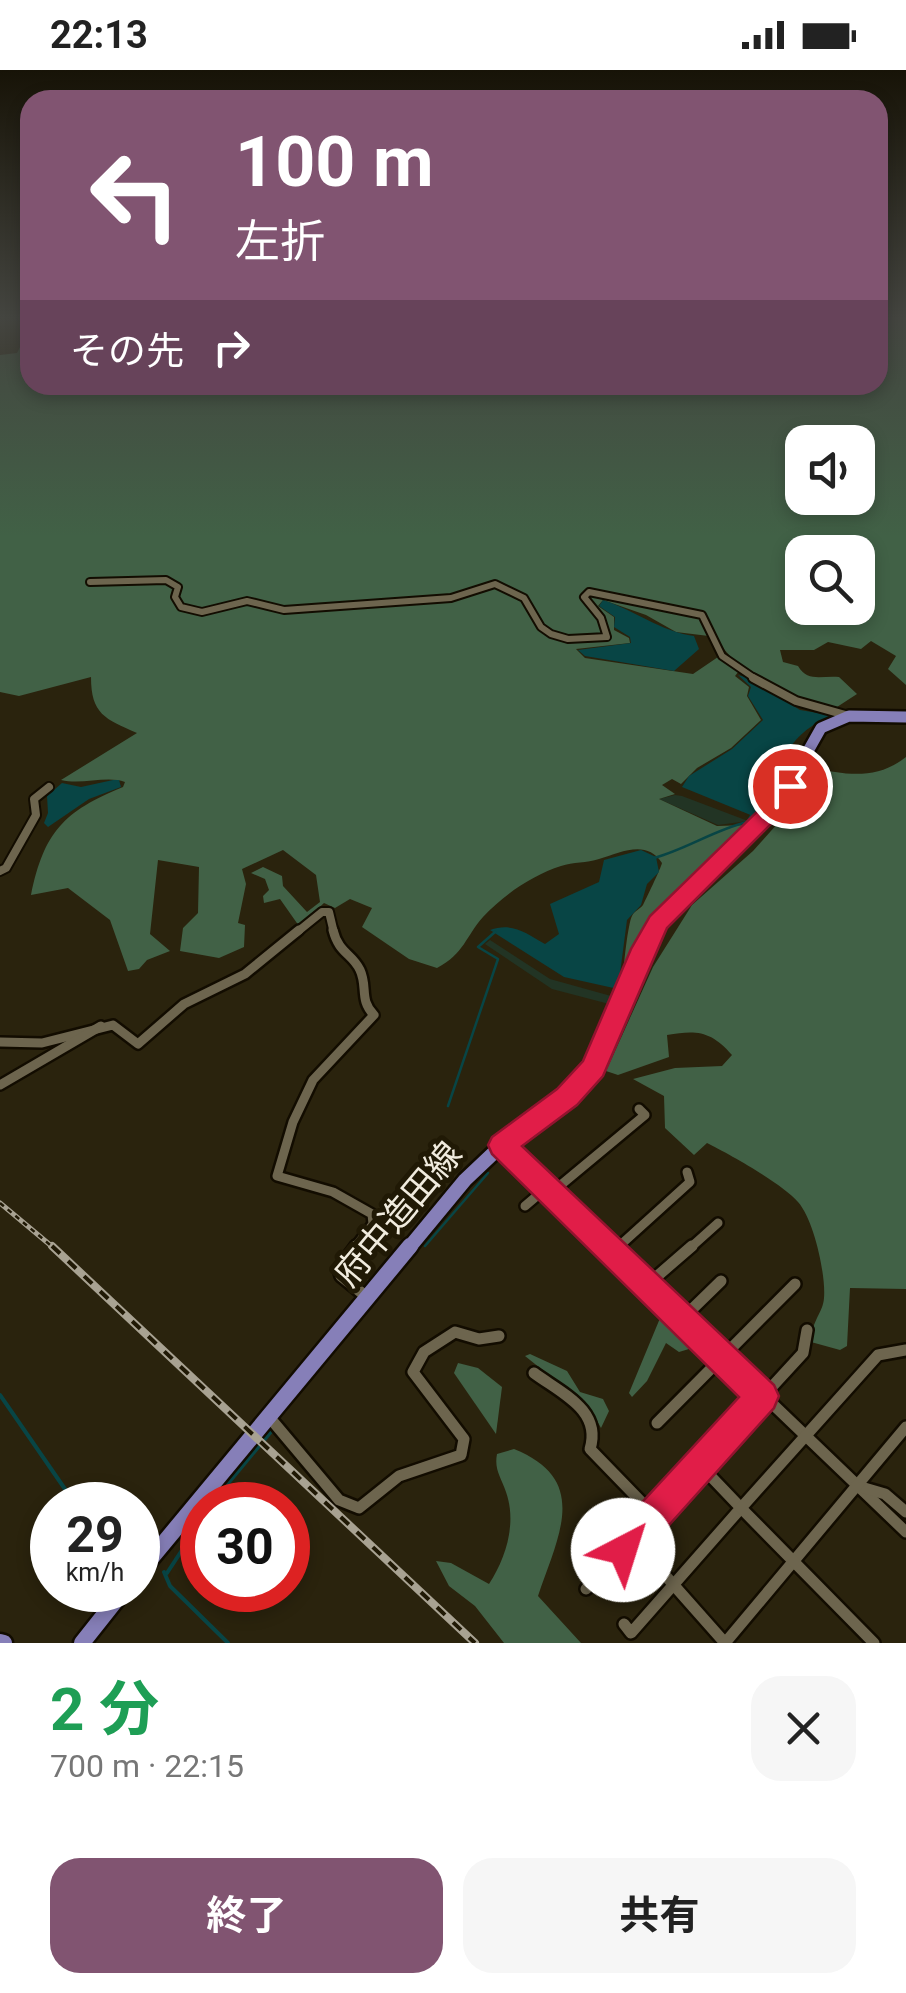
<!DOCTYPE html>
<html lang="ja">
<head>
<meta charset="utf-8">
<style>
  body { margin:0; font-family:Roboto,"Noto Sans JP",sans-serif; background:#f6f6f6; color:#222; height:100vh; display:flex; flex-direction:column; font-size:38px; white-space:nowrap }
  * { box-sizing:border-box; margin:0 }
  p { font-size:32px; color:#767676 }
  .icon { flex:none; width:55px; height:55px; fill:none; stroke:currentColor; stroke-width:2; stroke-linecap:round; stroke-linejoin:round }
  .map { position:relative; height:1573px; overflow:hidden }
  .drawer { display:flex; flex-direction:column; background:#fff; flex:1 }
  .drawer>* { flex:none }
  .hud { position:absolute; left:20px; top:20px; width:868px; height:305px; border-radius:30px; box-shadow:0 5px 15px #0003; background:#815471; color:#fff; overflow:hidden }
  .buttons { position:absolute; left:785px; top:355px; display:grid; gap:20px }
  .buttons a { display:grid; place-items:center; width:90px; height:90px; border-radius:20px; background:#fff; box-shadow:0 5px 15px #0003; font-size:50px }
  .speed { position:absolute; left:30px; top:1412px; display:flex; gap:20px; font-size:50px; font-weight:700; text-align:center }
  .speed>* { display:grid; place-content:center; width:130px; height:130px; border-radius:50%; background:#fff; box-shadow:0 5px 15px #0003; line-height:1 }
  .speed small { font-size:25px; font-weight:400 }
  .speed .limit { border:15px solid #d22; background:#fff; color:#111 }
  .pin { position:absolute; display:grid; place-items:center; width:85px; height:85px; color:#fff; margin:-42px; border:5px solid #fff; border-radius:50%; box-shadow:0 2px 10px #0007 }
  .me { position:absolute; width:110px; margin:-55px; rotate:40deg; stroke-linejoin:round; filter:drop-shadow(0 0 8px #0008) }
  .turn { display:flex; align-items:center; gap:35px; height:210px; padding:0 50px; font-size:45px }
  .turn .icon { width:130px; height:130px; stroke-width:2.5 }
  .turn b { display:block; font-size:70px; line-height:85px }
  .then { display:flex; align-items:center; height:95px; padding:0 50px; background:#0003; gap:20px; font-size:38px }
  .round { display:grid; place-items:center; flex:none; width:105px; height:105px; border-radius:30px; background:#f6f6f6 }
  .headline { display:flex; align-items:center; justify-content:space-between; height:170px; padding:0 50px }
  h1 { font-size:60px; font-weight:700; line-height:75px; color:#1e9e55 }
  .action { display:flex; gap:20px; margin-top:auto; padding:20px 50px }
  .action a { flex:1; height:115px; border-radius:30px; background:#815471; color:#fff; font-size:40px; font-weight:700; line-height:115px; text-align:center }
  .action a+a { background:#f6f6f6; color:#222 }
  .status { display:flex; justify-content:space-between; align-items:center; height:70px; padding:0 50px; background:#fff; direction:ltr }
  .status svg { height:28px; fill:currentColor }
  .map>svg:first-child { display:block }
  .green { fill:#223424 }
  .forest { fill:#416146; fill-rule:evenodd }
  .water { fill:#084545 }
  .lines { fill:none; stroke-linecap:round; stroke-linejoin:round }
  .stream-far1 { stroke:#084545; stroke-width:2.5 }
  .stream { stroke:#084545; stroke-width:4 }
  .street-far3-casing { stroke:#120c00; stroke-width:10 }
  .street-far2-casing { stroke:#120c00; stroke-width:12 }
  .street-far1-casing { stroke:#120c00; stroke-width:14 }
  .street-casing { stroke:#120c00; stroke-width:16 }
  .primary-far2-casing { stroke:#120c00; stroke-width:16 }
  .primary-far1-casing { stroke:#120c00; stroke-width:19 }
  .primary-casing { stroke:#120c00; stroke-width:21 }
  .street-far3 { stroke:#6d654e; stroke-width:6 }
  .street-far2 { stroke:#6d654e; stroke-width:8 }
  .street-far1 { stroke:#6d654e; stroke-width:9 }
  .street { stroke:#6d654e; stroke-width:11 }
  .primary-far2 { stroke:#867fb8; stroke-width:11 }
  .primary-far1 { stroke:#867fb8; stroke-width:14 }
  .primary { stroke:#867fb8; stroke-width:16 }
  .rail-far1-casing { stroke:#a8a292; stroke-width:5 }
  .rail-casing { stroke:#a8a292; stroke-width:8 }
  .rail-far1 { stroke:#201905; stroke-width:2.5; stroke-dasharray:5; stroke-linecap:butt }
  .rail { stroke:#201905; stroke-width:4; stroke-dasharray:11; stroke-linecap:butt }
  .route { fill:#e11d48; stroke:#92132f; stroke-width:2.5 }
  .labels { text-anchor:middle; stroke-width:10; stroke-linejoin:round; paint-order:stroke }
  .near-street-label { font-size:35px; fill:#f0ebde; stroke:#201905 }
</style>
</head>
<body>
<div class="status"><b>22:13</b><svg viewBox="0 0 49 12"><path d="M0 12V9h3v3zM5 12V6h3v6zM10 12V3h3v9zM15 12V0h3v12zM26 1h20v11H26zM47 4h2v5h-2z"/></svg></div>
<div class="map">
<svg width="906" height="1573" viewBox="0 0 906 1573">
  <rect width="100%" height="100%" fill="#2a230d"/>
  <g class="green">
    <polygon points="675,725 682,726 748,751 718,755 659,729"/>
    <polygon points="490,870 550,909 611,926 616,929 613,935 552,919 485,874"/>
  </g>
  <g class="forest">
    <path d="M 878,247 L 906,247 L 906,615 L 888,599 L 896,586 L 871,571 L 861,579 L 828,572 L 814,580 L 780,580 L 783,592 L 798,596 C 808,613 823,605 839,607 L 857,624 L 837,637 C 799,629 733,605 717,567 L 676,562 L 646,545 L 603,530 L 598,536 L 614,547 L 614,560 L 629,568 L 630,573 L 576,579 L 585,588 L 693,604 L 718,587 L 739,601 L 735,606 L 749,617 L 747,626 L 761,650 L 731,678 L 697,698 L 681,714 L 672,709 L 662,715 L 675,724 L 659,729 L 717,756 L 747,755 L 653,844 L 623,909 C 623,899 628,853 632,846 C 634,841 640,839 643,835 C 645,831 661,798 662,793 C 647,769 621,782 599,789 C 587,793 573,792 561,796 C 533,805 503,825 483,847 C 466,866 464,884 437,898 L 409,889 L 362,857 L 372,838 L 350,829 L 335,838 L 324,833 L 299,856 L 280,829 L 264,833 L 263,826 L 269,820 L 265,809 L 251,803 L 263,797 L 282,806 L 283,816 L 307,842 L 320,832 L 316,805 L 283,780 L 242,799 L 246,814 L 238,853 L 245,855 L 244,877 L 219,888 L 180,881 L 183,858 L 198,843 L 199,797 L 158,790 L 150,864 L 170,881 L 147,890 L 139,899 L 128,901 L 110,850 L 68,818 L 31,825 C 44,762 64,741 123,717 L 125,712 C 107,705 83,715 61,710 L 137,663 C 105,649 91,644 91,607 L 19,626 L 0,622 L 0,285 L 17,283 L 20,277 L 30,275 L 30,315 L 878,315 ZM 802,372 L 858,372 L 858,428 L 802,428 ZM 802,482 L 858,482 L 858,538 L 802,538 Z"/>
    <path d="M 906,687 L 906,1219 L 850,1218 L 847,1276 L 840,1280 L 811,1272 C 812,1249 823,1243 824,1228 C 826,1205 814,1150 798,1132 C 783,1114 729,1084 707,1073 L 694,1085 L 665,1058 L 664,1026 L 633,1009 L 675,998 L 722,996 L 732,985 C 711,961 697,960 667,965 L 669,987 L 618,1005 L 606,1001 L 653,897 L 692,835 L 753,781 L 795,734 L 813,698 C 847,705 877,710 906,687 Z"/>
    <polygon points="663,1241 699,1276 679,1282 666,1273 647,1311 632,1327 629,1323"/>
    <polygon points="530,1284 567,1301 580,1322 603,1329 609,1341 601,1358 590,1338 525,1286"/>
    <polygon points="458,1293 478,1298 502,1317 496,1364 454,1303"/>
    <path d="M 514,1379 C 591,1410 558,1466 538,1526 L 581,1573 L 504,1573 L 475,1536 L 449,1516 L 436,1491 L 451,1493 L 489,1514 C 506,1488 517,1453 506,1422 C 501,1407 494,1400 497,1384 Z"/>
  </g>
  <g class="water">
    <path d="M 603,530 C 634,540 662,562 694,566 L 699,579 L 674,601 L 585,586 L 578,580 L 631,573 L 630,567 L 614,557 L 615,547 L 599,536 Z"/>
    <path d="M 738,605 L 749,608 L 800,640 L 836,646 C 805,652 777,684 778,714 L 753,746 L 682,717 L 689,706 L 732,679 L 763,650 L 748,626 L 751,617 Z"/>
    <polygon points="113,710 119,710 121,717 89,729 48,757 44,753 48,743 47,726 62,713 81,717"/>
    <path d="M 641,780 L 656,787 L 659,802 L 647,814 L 641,835 L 627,850 L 618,919 L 564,907 L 490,860 C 512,852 526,863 545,874 L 559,864 L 550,834 L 599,812 L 604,790 Z"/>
  </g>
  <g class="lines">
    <g class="stream-far1">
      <path d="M 654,788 C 687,779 714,760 747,752 L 753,743"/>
      <polyline points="448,1036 498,889 478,877 495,862"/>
      <polyline points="425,1176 488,1103"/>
    </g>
    <g class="stream">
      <polyline points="0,1325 76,1435"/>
      <polyline points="210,1435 274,1358"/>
      <polyline points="138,1474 142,1473"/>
      <polyline points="164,1502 170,1516 228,1573"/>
      <polyline points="167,1503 188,1471 184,1465 202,1444"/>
    </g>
    <g class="street-far3-casing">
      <polyline id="street-far3" points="90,512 166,510 178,517 175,527 181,537 202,542 247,531 284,540 451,528 495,514 524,528 541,557 551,564 568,569 607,567 601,548 584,527 589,522 702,545 722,586 757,610"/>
    </g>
    <g class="street-far2-casing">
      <g id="street-far2">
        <polyline points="753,608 796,631 849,646"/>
        <polyline points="0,801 6,798 36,745 34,729 49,717"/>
        <polyline points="296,863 322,842 329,842 334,863"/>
      </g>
    </g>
    <g class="street-far1-casing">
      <g id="street-far1">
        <path d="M 333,860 C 339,884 352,883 360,900 C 368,917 359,930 374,945 L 313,1010 L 293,1052 L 277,1106 L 333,1122 L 372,1144 L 373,1154 L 354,1179"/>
        <polyline points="0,972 42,973 113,955 138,974 184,934 245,904 299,860"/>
        <polyline points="0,1015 101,956"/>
        <polyline points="502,1075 610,1179"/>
        <polyline points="550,1124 645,1045 639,1039"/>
        <polyline points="525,1136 545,1119"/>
        <polyline points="616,1179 690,1112 687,1102"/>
        <polyline points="689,1179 718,1153"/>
      </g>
    </g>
    <g class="street-casing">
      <g id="street">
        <polyline points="356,1176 339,1199 341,1206 368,1228"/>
        <polyline points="608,1176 906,1462"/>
        <polyline points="612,1182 619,1176"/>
        <polyline points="647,1215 692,1176"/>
        <polyline points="682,1249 721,1211"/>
        <path d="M 534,1303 C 561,1323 602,1340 590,1379 L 653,1444"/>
        <polyline points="270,1348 339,1430 359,1438 399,1406 461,1385 464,1369 413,1302 424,1282 455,1262 479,1269 499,1266"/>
        <polyline points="657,1353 795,1214"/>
        <polyline points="861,1417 885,1424 906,1442"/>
        <polyline points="633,1469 725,1573"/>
        <polyline points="586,1519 803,1283 807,1260"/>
        <polyline points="624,1554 631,1563 741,1438 699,1394"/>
        <polyline points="725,1573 906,1357"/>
        <polyline points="874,1573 741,1438 878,1285 906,1280"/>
      </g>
    </g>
    <g class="primary-far2-casing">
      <polyline id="primary-far2" points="653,863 658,852 777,736 821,658 849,646 906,647"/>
    </g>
    <g class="primary-far1-casing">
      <polyline id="primary-far1" points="408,1179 465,1110 502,1075 567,1027 594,998 654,860"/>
    </g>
    <g class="primary-casing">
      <g id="primary">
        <polyline points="138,1504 410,1176"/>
        <polyline points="0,1572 4,1573"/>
        <polyline points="82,1573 124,1520"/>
      </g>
    </g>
    <use href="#street-far3" class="street-far3"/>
    <use href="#street-far2" class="street-far2"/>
    <use href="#street-far1" class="street-far1"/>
    <use href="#street" class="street"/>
    <use href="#primary-far2" class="primary-far2"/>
    <use href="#primary-far1" class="primary-far1"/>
    <use href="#primary" class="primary"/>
    <g class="rail-far1-casing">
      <polyline id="rail-far1" points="0,1133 55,1179"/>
    </g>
    <g class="rail-casing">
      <polyline id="rail" points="52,1176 475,1573"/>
    </g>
    <use href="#rail-far1" class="rail-far1"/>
    <use href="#rail" class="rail"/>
  </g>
  <linearGradient id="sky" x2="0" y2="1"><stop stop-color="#171307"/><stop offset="0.53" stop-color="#444540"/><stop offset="1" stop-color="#444540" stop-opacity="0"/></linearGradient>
  <rect width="906" height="467" fill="url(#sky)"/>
  <polygon class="route" points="790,709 801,716 784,741 667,858 603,1006 577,1035 522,1076 774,1315 779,1326 774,1338 636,1492 623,1498 610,1492 605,1480 610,1467 739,1327 492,1084 488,1075 492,1067 557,1019 583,991 631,879 650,846 769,730 783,711"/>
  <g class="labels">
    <g class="near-street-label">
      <text transform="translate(398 1144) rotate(-50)" y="12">府中造田線</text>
    </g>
  </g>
</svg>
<div class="buttons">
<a><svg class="icon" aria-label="sound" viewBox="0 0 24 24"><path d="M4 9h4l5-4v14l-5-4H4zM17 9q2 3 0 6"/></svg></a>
<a><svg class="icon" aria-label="search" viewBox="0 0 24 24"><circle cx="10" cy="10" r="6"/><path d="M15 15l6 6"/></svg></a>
</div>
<div class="speed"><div>29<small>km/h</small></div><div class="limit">30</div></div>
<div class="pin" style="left:790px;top:716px;background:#d93025"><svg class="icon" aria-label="arrive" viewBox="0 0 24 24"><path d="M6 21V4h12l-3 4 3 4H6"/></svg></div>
<svg class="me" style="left:623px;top:1480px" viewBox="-20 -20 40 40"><circle r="19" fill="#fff"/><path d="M0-13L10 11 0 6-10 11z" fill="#e11d48"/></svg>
<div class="hud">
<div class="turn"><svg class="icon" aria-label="left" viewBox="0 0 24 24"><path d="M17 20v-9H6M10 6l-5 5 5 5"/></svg><div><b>100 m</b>左折</div></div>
<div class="then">その先<svg class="icon" aria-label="right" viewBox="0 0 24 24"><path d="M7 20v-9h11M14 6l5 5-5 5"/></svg></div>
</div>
</div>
<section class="drawer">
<div class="headline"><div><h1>2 分</h1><p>700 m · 22:15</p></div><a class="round"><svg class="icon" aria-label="close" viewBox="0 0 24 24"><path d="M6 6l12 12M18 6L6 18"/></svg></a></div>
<div class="action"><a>終了</a><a>共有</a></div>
</section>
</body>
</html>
